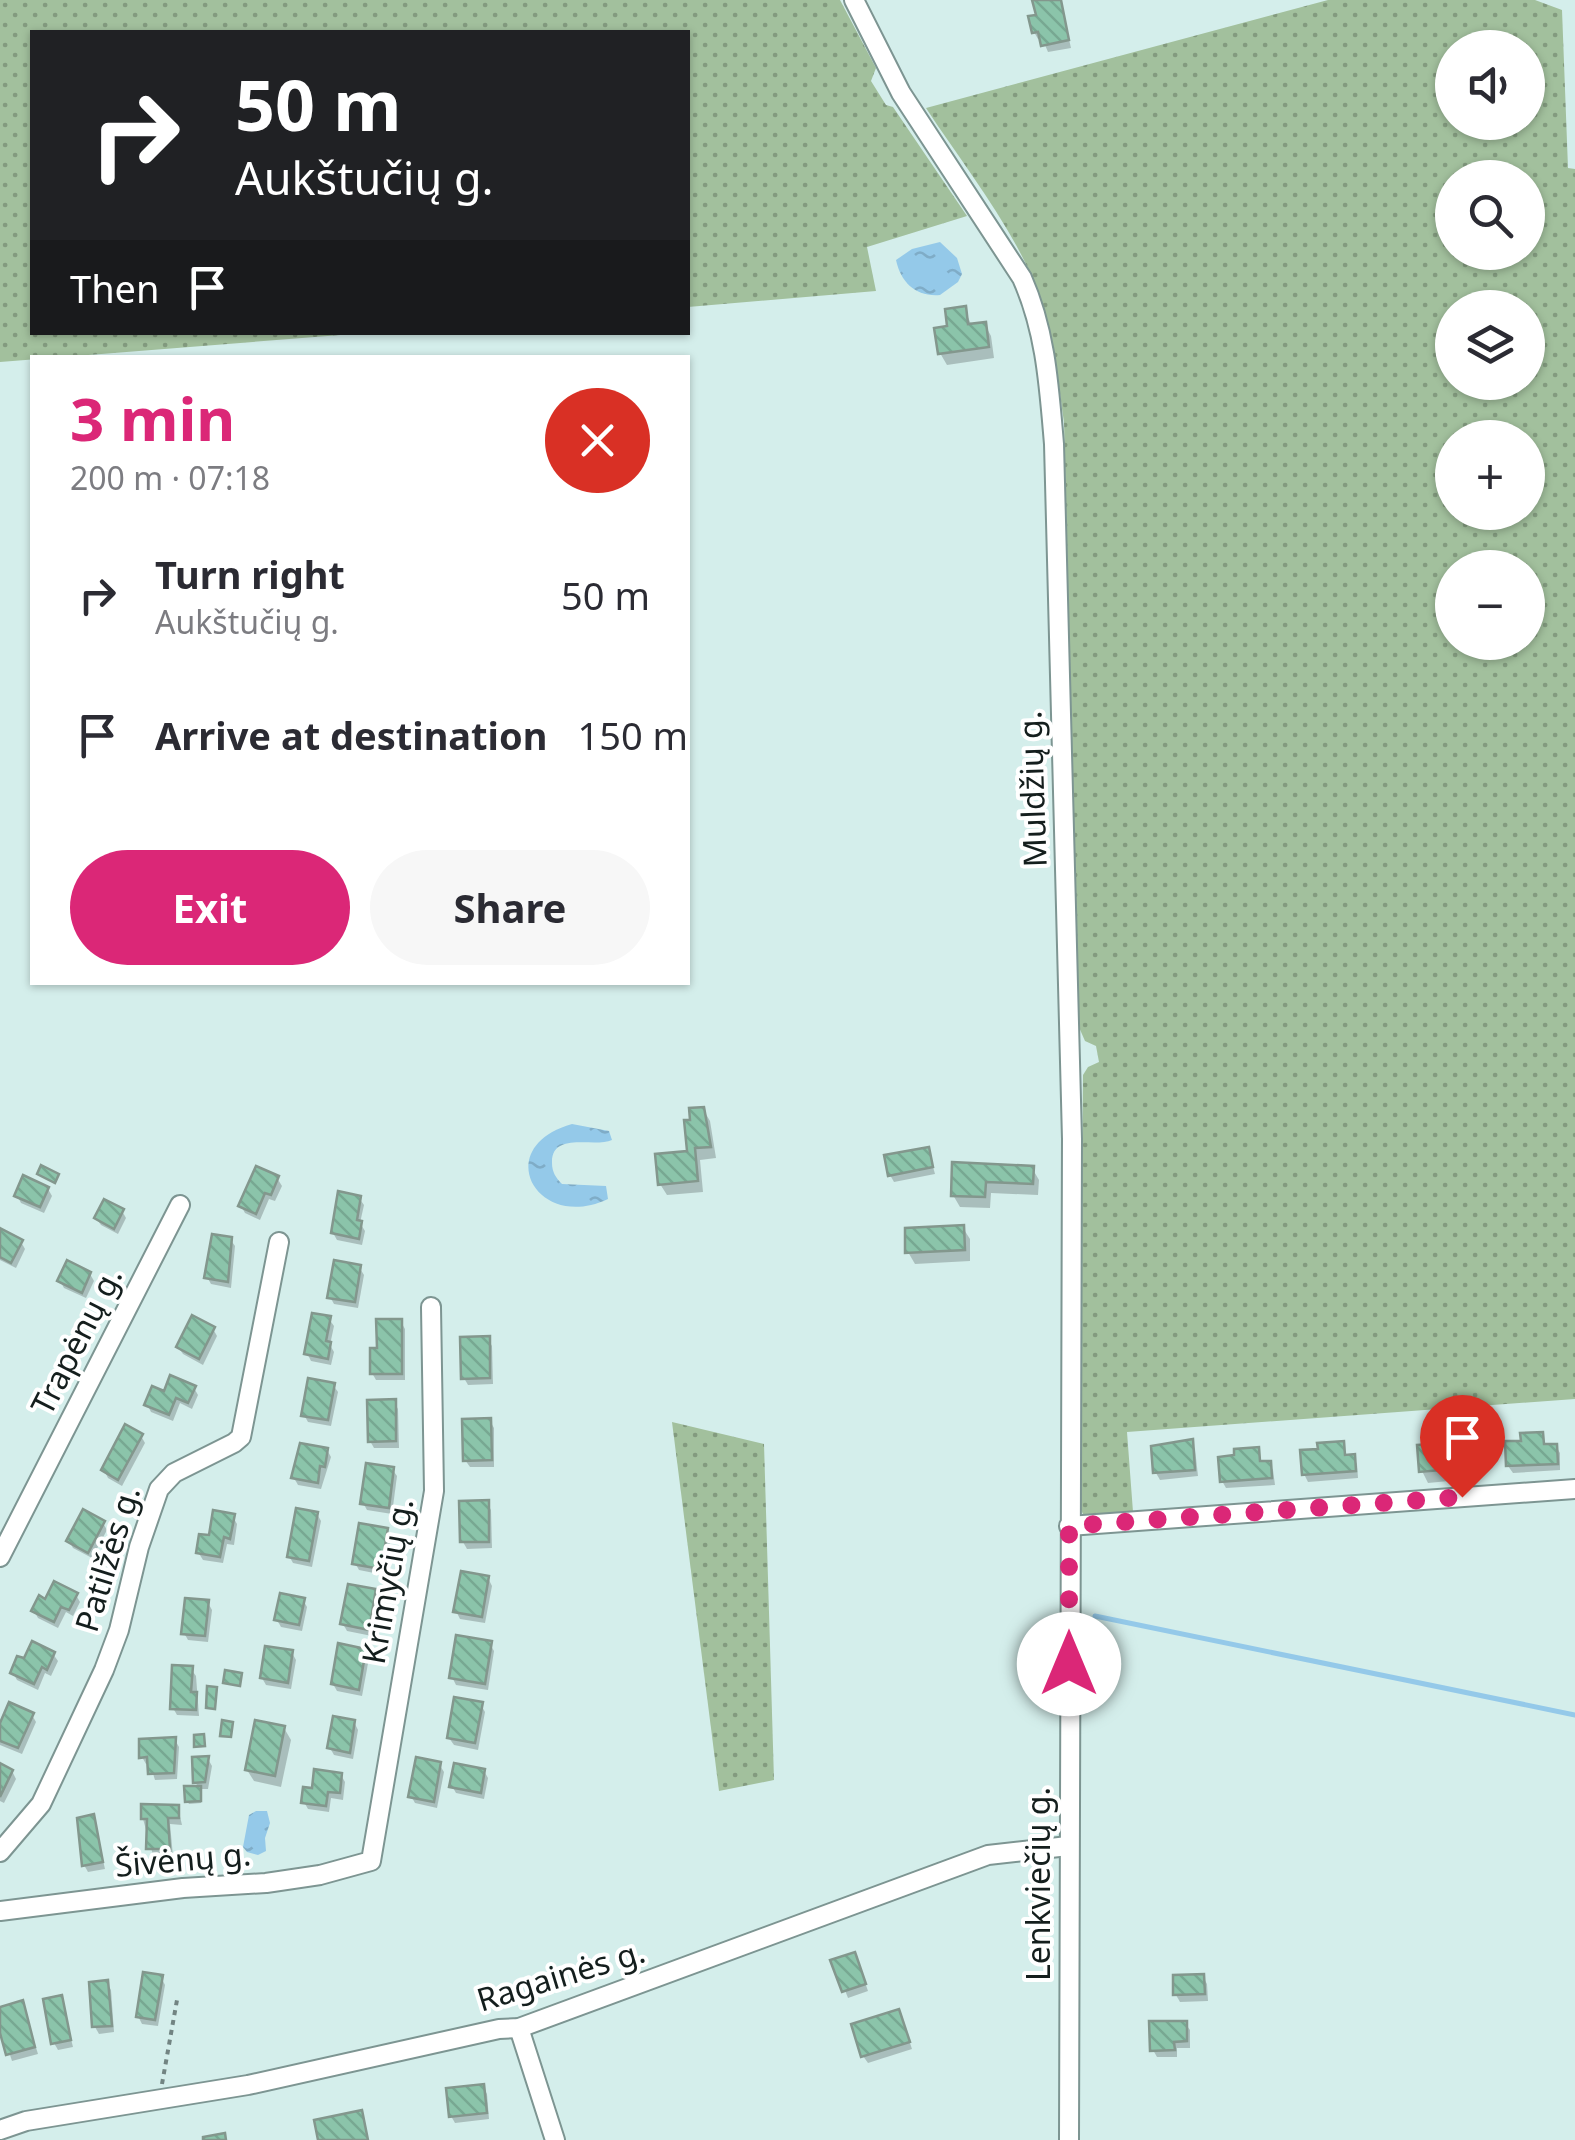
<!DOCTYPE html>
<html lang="en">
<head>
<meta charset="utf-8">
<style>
  body { margin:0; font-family:"Noto Sans",sans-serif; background:#f7f7f7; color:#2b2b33; height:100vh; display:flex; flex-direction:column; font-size:38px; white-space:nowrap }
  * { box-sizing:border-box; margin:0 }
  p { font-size:32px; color:#7c7c81 }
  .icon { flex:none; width:55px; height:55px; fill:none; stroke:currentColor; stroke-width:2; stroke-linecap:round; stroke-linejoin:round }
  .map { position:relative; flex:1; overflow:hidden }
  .side { position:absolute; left:30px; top:355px; width:660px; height:630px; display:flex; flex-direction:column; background:#fff; border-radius:0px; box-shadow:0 2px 8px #0004 }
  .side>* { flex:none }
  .banner { position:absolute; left:30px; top:30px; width:660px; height:305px; border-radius:0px; box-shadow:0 2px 8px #0004; background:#202124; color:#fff; overflow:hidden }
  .fabs { position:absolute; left:1435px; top:30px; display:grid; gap:20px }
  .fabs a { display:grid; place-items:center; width:110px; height:110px; border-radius:50%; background:#fff; box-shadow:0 2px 8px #0004; font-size:50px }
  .pin { position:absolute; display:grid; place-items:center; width:85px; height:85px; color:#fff; margin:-102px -42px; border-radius:50% 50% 50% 0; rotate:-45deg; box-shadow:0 0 10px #0007 }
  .pin .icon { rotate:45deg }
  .me { position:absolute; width:110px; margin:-55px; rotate:0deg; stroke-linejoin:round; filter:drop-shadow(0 0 8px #0008) }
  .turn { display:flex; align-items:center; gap:35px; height:210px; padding:0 40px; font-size:45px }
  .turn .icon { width:130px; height:130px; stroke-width:2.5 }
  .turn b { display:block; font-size:70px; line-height:85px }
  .then { display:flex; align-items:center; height:95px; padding:0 40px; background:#0003; gap:20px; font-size:38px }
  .round { display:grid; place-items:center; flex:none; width:105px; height:105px; border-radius:52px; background:#f7f7f7 }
  .head { display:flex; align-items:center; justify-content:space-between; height:170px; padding:0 40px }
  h1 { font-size:60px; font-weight:700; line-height:75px; color:#db2777 }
  .primary-button { display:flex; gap:20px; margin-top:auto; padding:20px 40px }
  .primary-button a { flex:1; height:115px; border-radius:60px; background:#db2777; color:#fff; font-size:40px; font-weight:700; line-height:115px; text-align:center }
  .primary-button a+a { background:#f7f7f7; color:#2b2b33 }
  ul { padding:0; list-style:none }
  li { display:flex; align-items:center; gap:30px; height:140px; padding:0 40px }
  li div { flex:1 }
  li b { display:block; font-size:38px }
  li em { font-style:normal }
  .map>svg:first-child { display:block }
  .grass { fill:url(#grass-dots); fill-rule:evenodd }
  .water { fill:url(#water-ripples) }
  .shadow { fill:#0003 }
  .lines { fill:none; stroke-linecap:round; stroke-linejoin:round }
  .stream { stroke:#94c9e9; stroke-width:5 }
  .building { fill:url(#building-back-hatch); stroke:#83978d; stroke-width:2.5 }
  .street-casing { stroke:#7d9592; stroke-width:22 }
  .path { stroke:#728482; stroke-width:4; stroke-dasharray:5 5; stroke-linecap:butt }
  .street { stroke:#fff; stroke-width:18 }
  .route { stroke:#db2777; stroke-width:18; stroke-dasharray:0 32.4 }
  .labels { text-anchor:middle; stroke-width:8; stroke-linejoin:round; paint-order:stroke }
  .street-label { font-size:32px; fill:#141e1d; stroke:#fff }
</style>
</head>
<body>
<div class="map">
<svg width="1575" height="2140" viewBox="0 0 1575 2140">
  <defs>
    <pattern id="grass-dots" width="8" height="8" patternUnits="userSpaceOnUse" patternTransform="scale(2.5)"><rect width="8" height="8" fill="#a2c09d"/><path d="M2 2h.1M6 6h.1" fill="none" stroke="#839b7f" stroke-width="1.8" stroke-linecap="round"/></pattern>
    <pattern id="water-ripples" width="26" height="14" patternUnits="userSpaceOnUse" patternTransform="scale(2.5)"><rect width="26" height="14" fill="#94c9e9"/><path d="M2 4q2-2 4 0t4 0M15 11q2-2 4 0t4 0" fill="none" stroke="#7facc7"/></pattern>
    <pattern id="building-back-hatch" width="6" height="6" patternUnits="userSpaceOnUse" patternTransform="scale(2.5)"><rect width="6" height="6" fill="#8bc4aa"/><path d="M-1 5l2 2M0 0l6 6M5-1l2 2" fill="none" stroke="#77a892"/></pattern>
  </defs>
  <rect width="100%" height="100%" fill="#d4eeeb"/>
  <g class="grass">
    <polygon points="0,0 840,0 876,68 871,81 886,105 893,107 967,216 867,247 876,291 688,307 688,32 32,32 32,332 366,333 0,362"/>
    <path d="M 1328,0 L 1535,0 L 1562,10 L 1568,168 L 1575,169 L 1575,1399 L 1127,1432 L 1133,1512 L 1091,1516 L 1083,1514 L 1079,1506 L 1083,1075 L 1088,1067 L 1099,1062 L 1096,1046 L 1085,1041 L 1078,1025 L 1064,422 C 1057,374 1053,324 1033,279 C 1006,218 962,163 926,108 ZM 1452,48 L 1528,48 L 1528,122 L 1452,122 ZM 1452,178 L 1528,178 L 1528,252 L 1452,252 ZM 1452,308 L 1528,308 L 1528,382 L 1452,382 ZM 1452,438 L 1528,438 L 1528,512 L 1452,512 ZM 1452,568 L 1528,568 L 1528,642 L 1452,642 Z"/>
    <polygon points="672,1422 764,1444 774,1780 719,1791"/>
  </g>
  <g class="water">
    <path d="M 940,242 L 957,258 L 962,274 L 958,282 L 940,295 C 916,297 901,283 896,260 L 912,249 Z"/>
    <path d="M 572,1124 L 609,1131 L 612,1140 C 595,1148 551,1131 552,1163 C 552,1172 556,1178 562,1184 L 606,1186 L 608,1199 C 536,1233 490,1147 572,1124 Z"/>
    <polygon points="256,1811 267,1811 270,1823 265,1838 266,1851 258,1855 247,1852 243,1847 249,1815"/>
  </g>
  <g class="shadow">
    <polygon points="1043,0 1060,0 1071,48 1048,52 1042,38 1038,39 1034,32"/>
    <polygon points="964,309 972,326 985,325 991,336 994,358 947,365 940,353 949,328"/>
    <polygon points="703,1109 710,1121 716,1158 700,1160 703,1192 667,1195 660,1184 690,1153 693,1122"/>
    <polygon points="928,1149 935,1174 894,1182 890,1175"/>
    <polygon points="955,1165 1032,1168 1039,1180 1038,1195 991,1193 990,1208 960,1207 953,1195"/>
    <polygon points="277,1178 282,1186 275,1201 269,1199 260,1220 245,1213 241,1206"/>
    <polygon points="48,1189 52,1196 44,1213 21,1203 17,1195"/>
    <polygon points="359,1198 364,1205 360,1223 365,1231 362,1245 337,1240 333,1233"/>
    <polygon points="122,1211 126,1218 118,1234 101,1225 96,1218"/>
    <polygon points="963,1228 970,1239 970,1261 915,1264 908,1252"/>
    <polygon points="0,1231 21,1242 25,1249 16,1268 0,1260"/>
    <polygon points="230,1239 235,1246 231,1288 211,1284 207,1277"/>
    <polygon points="359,1267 364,1275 358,1308 334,1304 330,1297"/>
    <polygon points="90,1274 94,1281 86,1298 64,1288 60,1281"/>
    <polygon points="329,1319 334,1326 330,1345 334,1352 331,1365 311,1361 307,1353"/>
    <polygon points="401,1322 405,1329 405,1380 376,1380 372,1373 379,1351"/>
    <polygon points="213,1329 217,1336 203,1365 183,1354 178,1347"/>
    <polygon points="488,1339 492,1346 493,1384 468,1385 464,1378"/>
    <polygon points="333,1385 338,1392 331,1426 308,1422 304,1415"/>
    <polygon points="194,1388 198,1395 192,1409 180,1403 173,1421 151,1412 147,1404 165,1394"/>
    <polygon points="394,1402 398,1409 399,1448 374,1448 370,1441"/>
    <polygon points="490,1421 494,1428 494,1467 470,1467 465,1460"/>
    <polygon points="1542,1434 1546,1447 1556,1446 1560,1453 1560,1470 1513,1473 1508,1466 1523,1443"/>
    <polygon points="141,1436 145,1443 122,1486 108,1478 104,1470"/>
    <polygon points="1461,1440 1479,1465 1480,1478 1428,1483 1422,1471"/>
    <polygon points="1191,1442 1195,1449 1198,1476 1160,1480 1156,1473"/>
    <polygon points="1343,1444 1347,1458 1353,1457 1357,1464 1358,1478 1308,1482 1304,1474"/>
    <polygon points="327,1450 331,1457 321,1489 298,1485 294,1478"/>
    <polygon points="1258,1450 1262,1464 1269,1463 1273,1470 1275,1485 1226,1488 1222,1481"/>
    <polygon points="392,1469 397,1476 392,1514 367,1510 363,1503"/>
    <polygon points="487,1503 491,1510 492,1548 467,1549 463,1542"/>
    <polygon points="317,1514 321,1521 312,1567 293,1563 289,1556"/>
    <polygon points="233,1517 237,1524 234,1545 227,1544 223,1563 203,1560 198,1552"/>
    <polygon points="103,1523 107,1530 92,1558 73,1548 69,1541"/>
    <polygon points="386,1530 391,1537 384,1575 359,1570 355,1563"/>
    <polygon points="488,1578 492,1586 485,1623 460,1619 456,1611"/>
    <polygon points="375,1591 379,1598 372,1636 347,1631 343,1624"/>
    <polygon points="76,1595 80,1602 73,1616 66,1612 58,1628 38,1618 34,1611 46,1602"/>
    <polygon points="303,1600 307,1607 302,1631 281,1627 277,1620"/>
    <polygon points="208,1603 212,1610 208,1642 188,1640 184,1633"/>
    <polygon points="490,1644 494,1651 488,1690 456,1685 452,1677"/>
    <polygon points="365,1651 369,1658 362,1696 337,1691 333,1684"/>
    <polygon points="292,1653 296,1660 291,1689 266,1685 262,1678"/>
    <polygon points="53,1654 58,1661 51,1676 45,1673 38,1690 17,1680 13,1673"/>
    <polygon points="191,1669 196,1676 199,1716 177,1715 173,1708"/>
    <polygon points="481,1705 485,1712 478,1750 454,1745 449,1738"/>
    <polygon points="32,1715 36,1722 22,1754 0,1745 0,1729"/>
    <polygon points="354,1722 358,1730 353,1759 334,1755 330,1748"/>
    <polygon points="284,1728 291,1740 281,1787 254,1781 247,1770"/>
    <polygon points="175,1740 179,1747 177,1779 155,1780 150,1764 146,1764 142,1757"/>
    <polygon points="208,1759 212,1766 208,1789 201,1789 201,1803 189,1804 187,1801 199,1788 195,1782"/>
    <polygon points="439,1764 444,1772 437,1808 415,1803 411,1796"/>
    <polygon points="0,1766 12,1771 16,1779 4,1803 0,1801"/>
    <polygon points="484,1771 488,1778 484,1799 456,1793 452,1786"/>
    <polygon points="341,1775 345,1782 343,1800 331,1798 329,1812 308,1809 304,1802"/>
    <polygon points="178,1808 182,1825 170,1824 173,1856 153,1855 143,1819"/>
    <polygon points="93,1817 105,1869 88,1872 84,1865"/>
    <polygon points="154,1863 157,1871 151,1872 149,1864"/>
    <polygon points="834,1962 858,1962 868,1991 848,1998"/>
    <polygon points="161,1977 165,1985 158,2026 142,2024 138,2016"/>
    <polygon points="1203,1977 1207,1984 1208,2001 1180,2002 1176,1995"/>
    <polygon points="107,1983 111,1990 114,2032 99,2034 95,2027"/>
    <polygon points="61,1998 73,2047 58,2050 54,2043"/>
    <polygon points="22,2003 38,2054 12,2061 0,2024 0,2009"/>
    <polygon points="902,2019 912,2049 868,2063 863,2056"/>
    <polygon points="1185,2023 1190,2030 1190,2048 1177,2048 1177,2057 1157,2057 1153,2050"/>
    <polygon points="483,2087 487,2094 489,2119 455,2123 451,2116"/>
  </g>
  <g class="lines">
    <polyline class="stream" points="1095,1616 1575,1715"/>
  </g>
  <g class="building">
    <polygon points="1032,0 1061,0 1069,40 1041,46 1038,32 1032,33 1028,16 1036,15"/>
    <polygon points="966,306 968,324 986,322 989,347 938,354 934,328 947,326 945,309"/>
    <polygon points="704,1107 711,1147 695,1148 698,1181 658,1185 655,1154 687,1151 684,1120 690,1120 689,1108"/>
    <polygon points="929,1147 933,1167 888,1176 884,1155"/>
    <polygon points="952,1162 1034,1166 1033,1184 986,1182 985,1197 951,1196"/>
    <polygon points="41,1165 59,1174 55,1183 37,1174"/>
    <polygon points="256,1166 279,1176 271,1195 265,1193 256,1214 238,1206"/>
    <polygon points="23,1175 49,1187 40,1207 14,1196"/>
    <polygon points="338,1191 361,1196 357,1220 362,1221 359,1239 331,1233"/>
    <polygon points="104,1199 124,1209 114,1229 94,1218"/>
    <polygon points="964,1225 965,1250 905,1253 905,1228"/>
    <polygon points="0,1228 23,1240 11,1263 0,1257"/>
    <polygon points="212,1234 232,1237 228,1282 204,1278"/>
    <polygon points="67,1260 91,1272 82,1293 57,1281"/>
    <polygon points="334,1260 361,1265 355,1302 327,1298"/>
    <polygon points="312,1313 331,1316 326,1341 331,1342 328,1359 304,1354"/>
    <polygon points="192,1315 215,1327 199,1359 176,1347"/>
    <polygon points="376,1319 402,1319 402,1374 370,1374 370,1348 377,1348"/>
    <polygon points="490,1336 490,1378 461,1379 460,1337"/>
    <polygon points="170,1375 196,1386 188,1403 176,1398 169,1415 144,1405 152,1386 164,1391"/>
    <polygon points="308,1378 335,1383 328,1420 301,1416"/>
    <polygon points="396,1399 396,1441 368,1442 367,1400"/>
    <polygon points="491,1418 492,1460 463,1461 462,1419"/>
    <polygon points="125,1424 143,1434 118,1480 101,1470"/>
    <polygon points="1543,1432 1544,1444 1557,1444 1558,1464 1506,1466 1505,1441 1521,1441 1520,1433"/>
    <polygon points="1462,1437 1463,1451 1474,1451 1475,1467 1419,1472 1417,1445 1434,1444 1433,1439"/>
    <polygon points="1193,1439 1195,1470 1153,1473 1151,1446"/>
    <polygon points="1344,1441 1345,1455 1355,1454 1356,1471 1302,1475 1300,1450 1318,1449 1317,1443"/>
    <polygon points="300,1443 328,1448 325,1467 320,1466 318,1483 291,1478"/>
    <polygon points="1259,1447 1260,1461 1271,1461 1272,1478 1220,1482 1218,1457 1234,1455 1234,1449"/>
    <polygon points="366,1463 394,1467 389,1508 360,1504"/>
    <polygon points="489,1500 489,1542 460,1542 459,1501"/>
    <polygon points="296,1508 318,1512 309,1561 287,1557"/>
    <polygon points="83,1509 105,1521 88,1553 66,1541"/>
    <polygon points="213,1510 235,1514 230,1539 224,1537 220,1557 196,1553 199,1534 209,1535"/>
    <polygon points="359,1523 388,1528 381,1569 352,1564"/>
    <polygon points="461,1571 489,1576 482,1617 453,1612"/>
    <polygon points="54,1581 78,1593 69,1610 61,1607 54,1622 31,1611 39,1595 45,1599"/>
    <polygon points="348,1584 376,1589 369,1630 340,1624"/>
    <polygon points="280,1593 305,1598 299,1625 274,1620"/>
    <polygon points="185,1598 209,1600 205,1636 181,1634"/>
    <polygon points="456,1635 492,1641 485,1684 449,1678"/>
    <polygon points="32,1641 55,1652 47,1670 42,1667 34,1684 10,1673 17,1656 24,1658"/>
    <polygon points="338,1643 366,1649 359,1690 331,1684"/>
    <polygon points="265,1646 293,1650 288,1683 260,1678"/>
    <polygon points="172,1665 193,1666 191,1692 197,1692 196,1710 170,1709"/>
    <polygon points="225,1670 242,1673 240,1686 223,1683"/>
    <polygon points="207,1686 217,1687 215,1709 206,1708"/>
    <polygon points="454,1697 483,1702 475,1743 447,1738"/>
    <polygon points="9,1702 34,1713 18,1748 0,1741 0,1723"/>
    <polygon points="333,1716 355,1720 350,1753 327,1748"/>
    <polygon points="222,1720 233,1722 231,1737 220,1736"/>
    <polygon points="255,1720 285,1726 275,1776 245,1770"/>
    <polygon points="204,1734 205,1746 194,1747 194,1735"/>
    <polygon points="176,1737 174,1773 148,1774 147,1757 139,1758 139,1739"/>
    <polygon points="209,1756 205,1782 193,1783 192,1757"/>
    <polygon points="416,1757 441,1762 434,1802 408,1797"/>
    <polygon points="0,1763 13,1770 0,1797"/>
    <polygon points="454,1763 485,1769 481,1793 449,1787"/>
    <polygon points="314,1769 342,1773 340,1793 328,1792 326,1806 301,1803 303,1787 312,1788"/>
    <polygon points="184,1786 201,1786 201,1801 185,1802"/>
    <polygon points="141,1804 179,1805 179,1818 168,1818 170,1849 146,1849 147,1819 141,1819"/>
    <polygon points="94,1814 103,1862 82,1866 77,1818"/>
    <polygon points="855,1952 866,1984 842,1992 830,1960"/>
    <polygon points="143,1972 163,1975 155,2020 136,2017"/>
    <polygon points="1204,1974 1205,1994 1173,1995 1173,1975"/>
    <polygon points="108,1980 112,2026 92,2027 89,1982"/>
    <polygon points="62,1995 71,2040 51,2044 43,1999"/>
    <polygon points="23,2000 35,2047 6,2055 0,2033 0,2007"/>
    <polygon points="899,2009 910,2042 861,2057 851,2024"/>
    <polygon points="1149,2021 1187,2021 1187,2041 1174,2042 1175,2050 1150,2051"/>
    <polygon points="484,2084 487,2113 449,2117 446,2088"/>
    <polygon points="362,2110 368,2140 318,2140 314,2120"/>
    <polygon points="225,2133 226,2140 203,2140 203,2137"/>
  </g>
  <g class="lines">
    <g class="street-casing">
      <g id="street">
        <path d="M 854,0 L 901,93 L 1022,278 C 1046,332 1049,386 1054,444 L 1072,1139 L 1069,2140"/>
        <polyline points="1069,1526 1575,1489"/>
        <polyline points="0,1557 180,1205"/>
        <polyline points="0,1852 41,1804 104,1670 119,1630 139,1547 159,1489 174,1473 234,1443 241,1437 279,1242"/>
        <polyline points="0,1911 183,1888 266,1883 320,1875 371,1861 434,1491 431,1307"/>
        <polyline points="519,2028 555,2140"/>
        <polyline points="0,2130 26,2121 248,2085 499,2029 519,2028 988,1855 1068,1846"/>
      </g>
    </g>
    <polyline class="path" points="162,2084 177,2000"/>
    <use href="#street" class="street"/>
  </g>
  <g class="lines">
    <polyline class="route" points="1069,1664 1069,1526 1462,1497"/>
  </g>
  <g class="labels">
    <g class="street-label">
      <text transform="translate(1033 789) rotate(-92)" y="11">Muldžių g.</text>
      <text transform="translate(77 1341) rotate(-63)" y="11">Trapėnų g.</text>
      <text transform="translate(108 1559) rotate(-73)" y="11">Patilžės g.</text>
      <text transform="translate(388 1581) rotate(-80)" y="11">Krimyčių g.</text>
      <text transform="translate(183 1860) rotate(-5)" y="11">Šivėnų g.</text>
      <text transform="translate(1039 1884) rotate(-90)" y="11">Lenkviečių g.</text>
      <text transform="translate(561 1976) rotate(-17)" y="11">Ragainės g.</text>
    </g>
  </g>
</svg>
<div class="fabs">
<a><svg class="icon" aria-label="sound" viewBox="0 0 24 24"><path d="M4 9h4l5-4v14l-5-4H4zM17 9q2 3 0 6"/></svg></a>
<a><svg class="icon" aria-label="search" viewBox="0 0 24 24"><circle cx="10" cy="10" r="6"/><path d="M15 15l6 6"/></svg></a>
<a><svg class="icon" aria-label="layers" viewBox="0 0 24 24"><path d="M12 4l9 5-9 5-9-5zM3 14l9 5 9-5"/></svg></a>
<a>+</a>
<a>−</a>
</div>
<div class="pin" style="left:1462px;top:1497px;background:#d93025"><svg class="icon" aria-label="arrive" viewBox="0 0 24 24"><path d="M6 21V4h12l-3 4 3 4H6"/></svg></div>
<svg class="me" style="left:1069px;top:1664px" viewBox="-20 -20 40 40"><circle r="19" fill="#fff"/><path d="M0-13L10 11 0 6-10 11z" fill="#db2777"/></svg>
<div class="banner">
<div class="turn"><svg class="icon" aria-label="right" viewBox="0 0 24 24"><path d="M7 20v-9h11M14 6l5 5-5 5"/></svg><div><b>50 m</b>Aukštučių g.</div></div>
<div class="then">Then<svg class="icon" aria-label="arrive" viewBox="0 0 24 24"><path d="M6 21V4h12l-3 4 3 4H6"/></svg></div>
</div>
<section class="side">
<div class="head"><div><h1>3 min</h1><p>200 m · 07:18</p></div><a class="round" style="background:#d93025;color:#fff"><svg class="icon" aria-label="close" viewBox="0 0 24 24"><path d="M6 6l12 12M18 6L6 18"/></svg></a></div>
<ul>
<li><svg class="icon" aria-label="right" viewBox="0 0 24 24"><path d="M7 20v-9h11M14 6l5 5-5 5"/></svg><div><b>Turn right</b><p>Aukštučių g.</p></div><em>50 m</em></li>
<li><svg class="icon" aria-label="arrive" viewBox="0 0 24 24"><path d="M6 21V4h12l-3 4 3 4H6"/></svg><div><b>Arrive at destination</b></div><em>150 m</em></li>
</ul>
<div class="primary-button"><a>Exit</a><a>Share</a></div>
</section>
</div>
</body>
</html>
